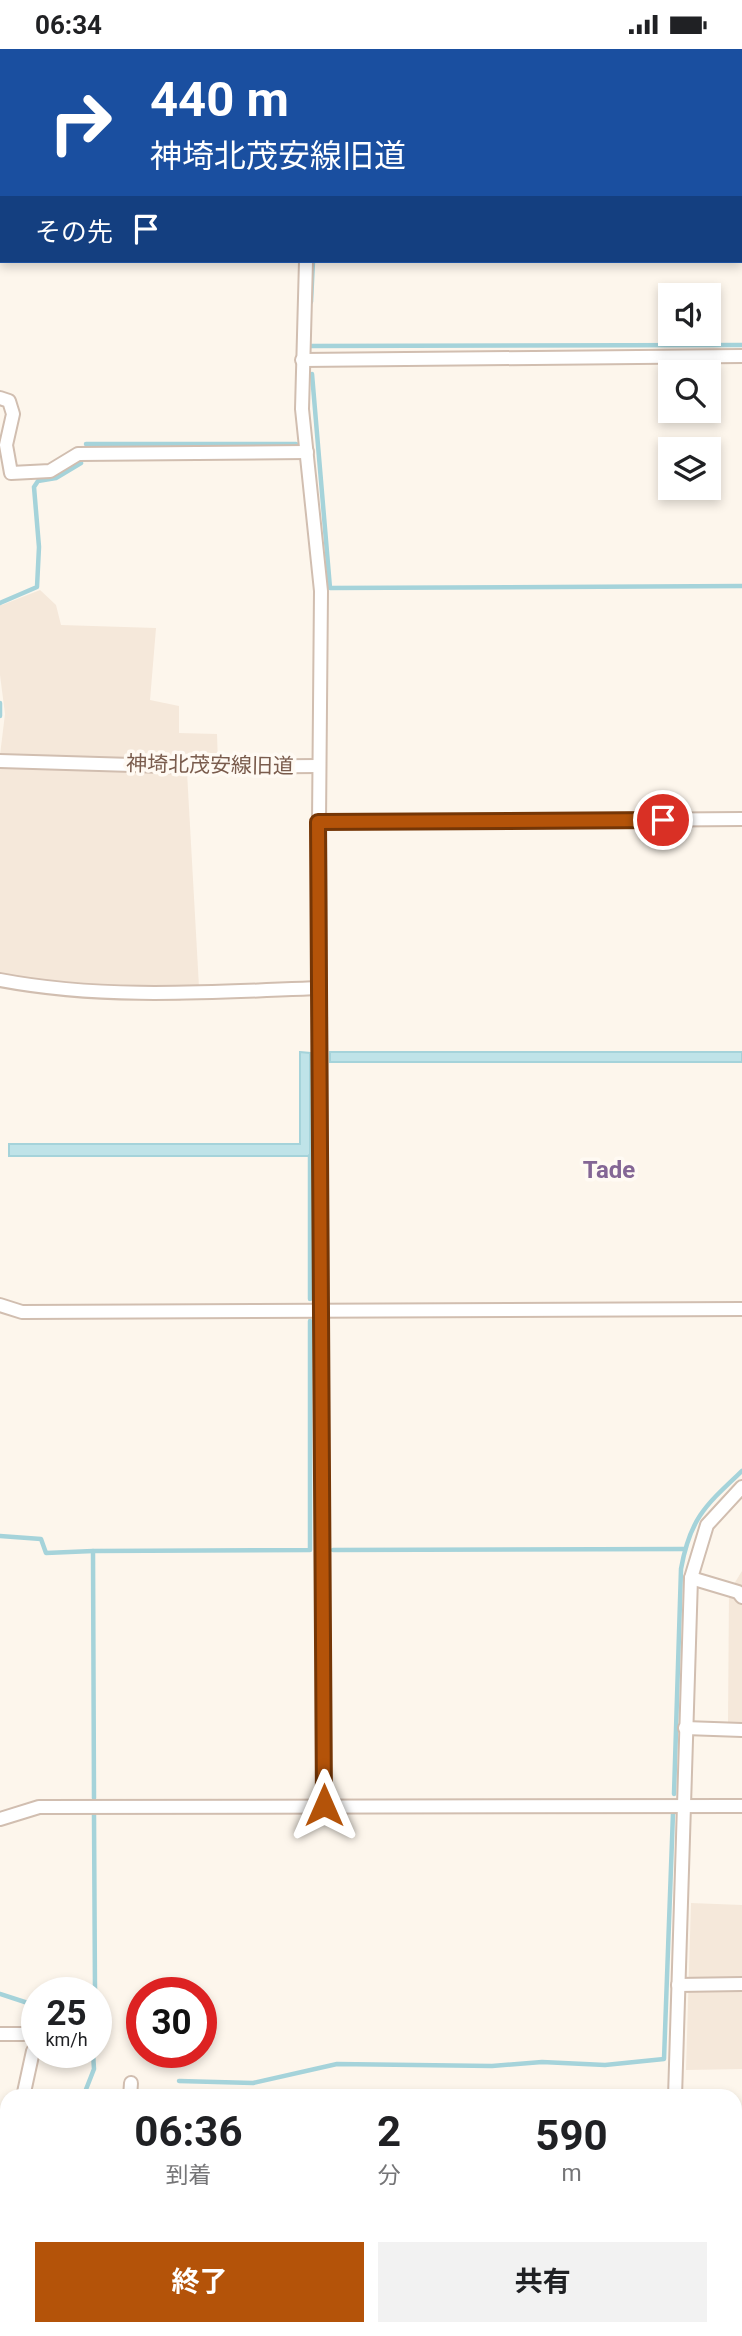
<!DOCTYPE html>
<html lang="ja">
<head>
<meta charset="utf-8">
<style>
  body { margin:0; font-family:Roboto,"Noto Sans JP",sans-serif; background:#f2f2f2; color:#202124; height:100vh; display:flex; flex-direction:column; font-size:26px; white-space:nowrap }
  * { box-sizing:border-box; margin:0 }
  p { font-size:23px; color:#757577 }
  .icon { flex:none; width:38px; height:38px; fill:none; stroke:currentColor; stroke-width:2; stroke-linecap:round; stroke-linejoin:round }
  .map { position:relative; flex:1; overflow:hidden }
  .details { position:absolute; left:0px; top:2040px; width:742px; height:247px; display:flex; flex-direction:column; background:#fff; border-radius:21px 21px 0 0; box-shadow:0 4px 10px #0003 }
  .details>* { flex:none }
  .guide { position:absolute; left:0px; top:0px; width:742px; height:214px; box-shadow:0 4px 10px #0003; background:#1a4fa0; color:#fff; overflow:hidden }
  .buttons { position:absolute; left:658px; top:234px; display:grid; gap:14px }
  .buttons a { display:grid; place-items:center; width:63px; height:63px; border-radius:0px; background:#fff; box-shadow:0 4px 10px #0003; font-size:35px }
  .speed { position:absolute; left:21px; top:1928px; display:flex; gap:14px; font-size:35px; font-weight:700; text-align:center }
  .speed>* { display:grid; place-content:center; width:91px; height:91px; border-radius:50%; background:#fff; box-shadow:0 4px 10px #0003; line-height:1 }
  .speed small { font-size:18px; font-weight:400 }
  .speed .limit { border:10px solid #d22; background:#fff; color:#111 }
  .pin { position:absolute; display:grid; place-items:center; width:60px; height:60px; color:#fff; margin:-30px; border:4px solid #fff; border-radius:50%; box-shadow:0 2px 7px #0007 }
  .me { position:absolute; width:77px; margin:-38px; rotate:0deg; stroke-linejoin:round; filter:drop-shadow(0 0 5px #0008) }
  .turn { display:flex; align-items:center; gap:24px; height:147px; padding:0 35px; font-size:32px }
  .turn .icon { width:91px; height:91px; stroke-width:2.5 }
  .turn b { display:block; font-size:49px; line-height:60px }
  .then { display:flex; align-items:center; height:66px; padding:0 35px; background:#0003; gap:14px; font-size:26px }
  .eta { display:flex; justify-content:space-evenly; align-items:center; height:119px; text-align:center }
  .eta b { font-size:42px; font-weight:700; line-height:49px }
  .action { display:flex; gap:14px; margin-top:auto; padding:14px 35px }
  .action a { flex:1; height:80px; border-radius:0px; background:#b45309; color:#fff; font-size:28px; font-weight:700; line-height:80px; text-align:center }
  .action a+a { background:#f2f2f2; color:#202124 }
  .status { display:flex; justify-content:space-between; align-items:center; height:49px; padding:0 35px; background:#fff; direction:ltr }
  .status svg { height:19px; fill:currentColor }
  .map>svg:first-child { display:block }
  .residential { fill:#f5e8da }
  .commercial { fill:#fde8e0 }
  .water { fill:#bfe3e8; stroke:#a5d3da; stroke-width:2 }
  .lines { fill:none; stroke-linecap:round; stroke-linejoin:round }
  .stream { stroke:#a5d3da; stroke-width:4.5 }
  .minor-casing { stroke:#d1beb0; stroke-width:16 }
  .tertiary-casing { stroke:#d1beb0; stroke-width:19 }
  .minor { stroke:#fff; stroke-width:12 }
  .tertiary { stroke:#fff; stroke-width:16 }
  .route-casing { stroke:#753606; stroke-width:18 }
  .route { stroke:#b45309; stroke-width:12 }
  .labels { text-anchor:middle; stroke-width:7; stroke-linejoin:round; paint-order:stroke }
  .street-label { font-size:21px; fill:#7a5c4d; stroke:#fffaf3 }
  .quarter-label { font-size:24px; font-weight:bold; fill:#846695; stroke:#fffaf3 }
</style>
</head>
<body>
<div class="status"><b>06:34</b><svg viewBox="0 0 49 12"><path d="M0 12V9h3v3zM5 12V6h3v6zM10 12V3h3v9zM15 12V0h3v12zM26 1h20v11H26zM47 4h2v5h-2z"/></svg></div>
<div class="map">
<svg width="742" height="2287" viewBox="0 0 742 2287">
  <rect width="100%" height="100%" fill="#fdf6ec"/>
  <g class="residential">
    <polygon points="40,541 56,556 61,576 156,579 150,651 179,657 179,684 217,685 218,715 0,706 5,665 0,626 0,554 2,556"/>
    <polygon points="0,716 187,723 199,938 180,952 54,946 0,934"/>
    <polygon points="742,1522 742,1680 734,1680 728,1673 729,1543"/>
    <polygon points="691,1854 742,1856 742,2020 686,2021"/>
    <polygon points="407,2280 585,2280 584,2287 406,2287"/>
  </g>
  <g class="commercial">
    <polygon points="735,2269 742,2270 742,2287 584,2287 585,2280 735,2280"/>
    <polygon points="38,2280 407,2280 406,2287 38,2287"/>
  </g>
  <g class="water">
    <polygon points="300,1003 310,1004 310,1107 9,1107 9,1095 300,1095"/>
    <rect x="330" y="1003" width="412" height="10"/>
  </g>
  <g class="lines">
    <g class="stream">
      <polyline points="320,0 320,2"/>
      <polyline points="311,253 313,212"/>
      <polyline points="309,297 742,296"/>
      <polyline points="312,325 330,539 742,537"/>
      <polyline points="86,395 296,395"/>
      <polyline points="0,554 37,538 39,498 34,438 38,432 56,429 81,414"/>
      <polyline points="0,654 0,667"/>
      <polyline points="310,1250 310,1107"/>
      <polyline points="0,1487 41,1490 46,1504 93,1502"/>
      <polyline points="333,1501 685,1500"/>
      <path d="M 674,1745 L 681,1520 C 690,1469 706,1456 742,1422"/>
      <polyline points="94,1749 93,1502 310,1501 310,1272"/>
      <polyline points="94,1766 95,1944"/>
      <polyline points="0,1945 37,1957"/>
      <polyline points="179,2032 253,2034 337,2015 492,2017 542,2013 605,2016 664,2010 673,1764"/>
      <polyline points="83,2048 94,2020 93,2004"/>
      <polyline points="201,2280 207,2287"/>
    </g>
    <g class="minor-casing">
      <g id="minor">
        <polyline points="311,0 311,2"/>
        <polyline points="25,2 25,0"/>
        <polyline points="740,54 742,54"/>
        <polyline points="0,75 2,75"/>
        <polyline points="0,163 2,160"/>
        <polyline points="306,212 302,360 321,542 319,773 324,1757"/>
        <polyline points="302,311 742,307"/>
        <polyline points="0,349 9,352 13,365 6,396 11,424 50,422 78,405 307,403"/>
        <polyline points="0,712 198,718 319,717"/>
        <polyline points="319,773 742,770"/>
        <path d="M 0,931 C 105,951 213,943 319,939"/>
        <polyline points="0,1256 22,1263 742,1260"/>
        <polyline points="691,1529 738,1543 742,1548"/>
        <polyline points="685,1679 742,1681"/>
        <polyline points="0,1770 39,1758 742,1757"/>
        <polyline points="678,1936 742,1935"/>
        <polyline points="0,1985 23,1985"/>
        <polyline points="23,2048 33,2002"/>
        <polyline points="130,2048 131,2034"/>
        <polyline points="675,2048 691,1529 707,1476 742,1438"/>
        <polyline points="31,2280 31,2287"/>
        <polyline points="134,2280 135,2287"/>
        <polyline points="501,2287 501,2280"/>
      </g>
    </g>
    <g class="tertiary-casing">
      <g id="tertiary">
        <polyline points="735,2252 742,2252"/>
        <polyline points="0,2256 7,2256"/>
      </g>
    </g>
    <use href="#minor" class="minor"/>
    <use href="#tertiary" class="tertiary"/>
  </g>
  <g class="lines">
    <g class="route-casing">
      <polyline id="route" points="324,1756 318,773 663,771"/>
    </g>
    <use href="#route" class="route"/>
  </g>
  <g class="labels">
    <g class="street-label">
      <text transform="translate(210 716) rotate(1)" y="7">神埼北茂安線旧道</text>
    </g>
    <g class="quarter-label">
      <text x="609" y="1129">Tade</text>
    </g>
  </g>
</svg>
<div class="buttons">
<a><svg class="icon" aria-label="sound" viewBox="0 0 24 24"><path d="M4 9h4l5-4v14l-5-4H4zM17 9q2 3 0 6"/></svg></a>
<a><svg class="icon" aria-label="search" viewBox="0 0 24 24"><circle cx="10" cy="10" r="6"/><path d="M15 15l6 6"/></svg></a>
<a><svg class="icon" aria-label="layers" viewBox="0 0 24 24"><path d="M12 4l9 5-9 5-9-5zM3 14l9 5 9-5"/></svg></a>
</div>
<div class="speed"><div>25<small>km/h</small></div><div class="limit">30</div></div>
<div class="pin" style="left:663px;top:771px;background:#d93025"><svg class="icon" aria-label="arrive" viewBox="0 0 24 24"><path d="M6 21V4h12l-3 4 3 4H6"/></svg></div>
<svg class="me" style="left:324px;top:1756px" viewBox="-20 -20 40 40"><path d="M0-17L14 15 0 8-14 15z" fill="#b45309" stroke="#fff" stroke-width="4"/></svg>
<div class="guide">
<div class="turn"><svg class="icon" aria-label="right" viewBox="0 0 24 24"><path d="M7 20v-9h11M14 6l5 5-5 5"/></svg><div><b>440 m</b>神埼北茂安線旧道</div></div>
<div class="then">その先<svg class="icon" aria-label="arrive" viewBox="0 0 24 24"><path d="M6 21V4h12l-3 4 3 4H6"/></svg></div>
</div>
<section class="details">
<div class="eta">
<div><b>06:36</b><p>到着</p></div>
<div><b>2</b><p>分</p></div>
<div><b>590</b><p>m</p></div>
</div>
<div class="action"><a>終了</a><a>共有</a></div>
</section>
</div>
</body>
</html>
